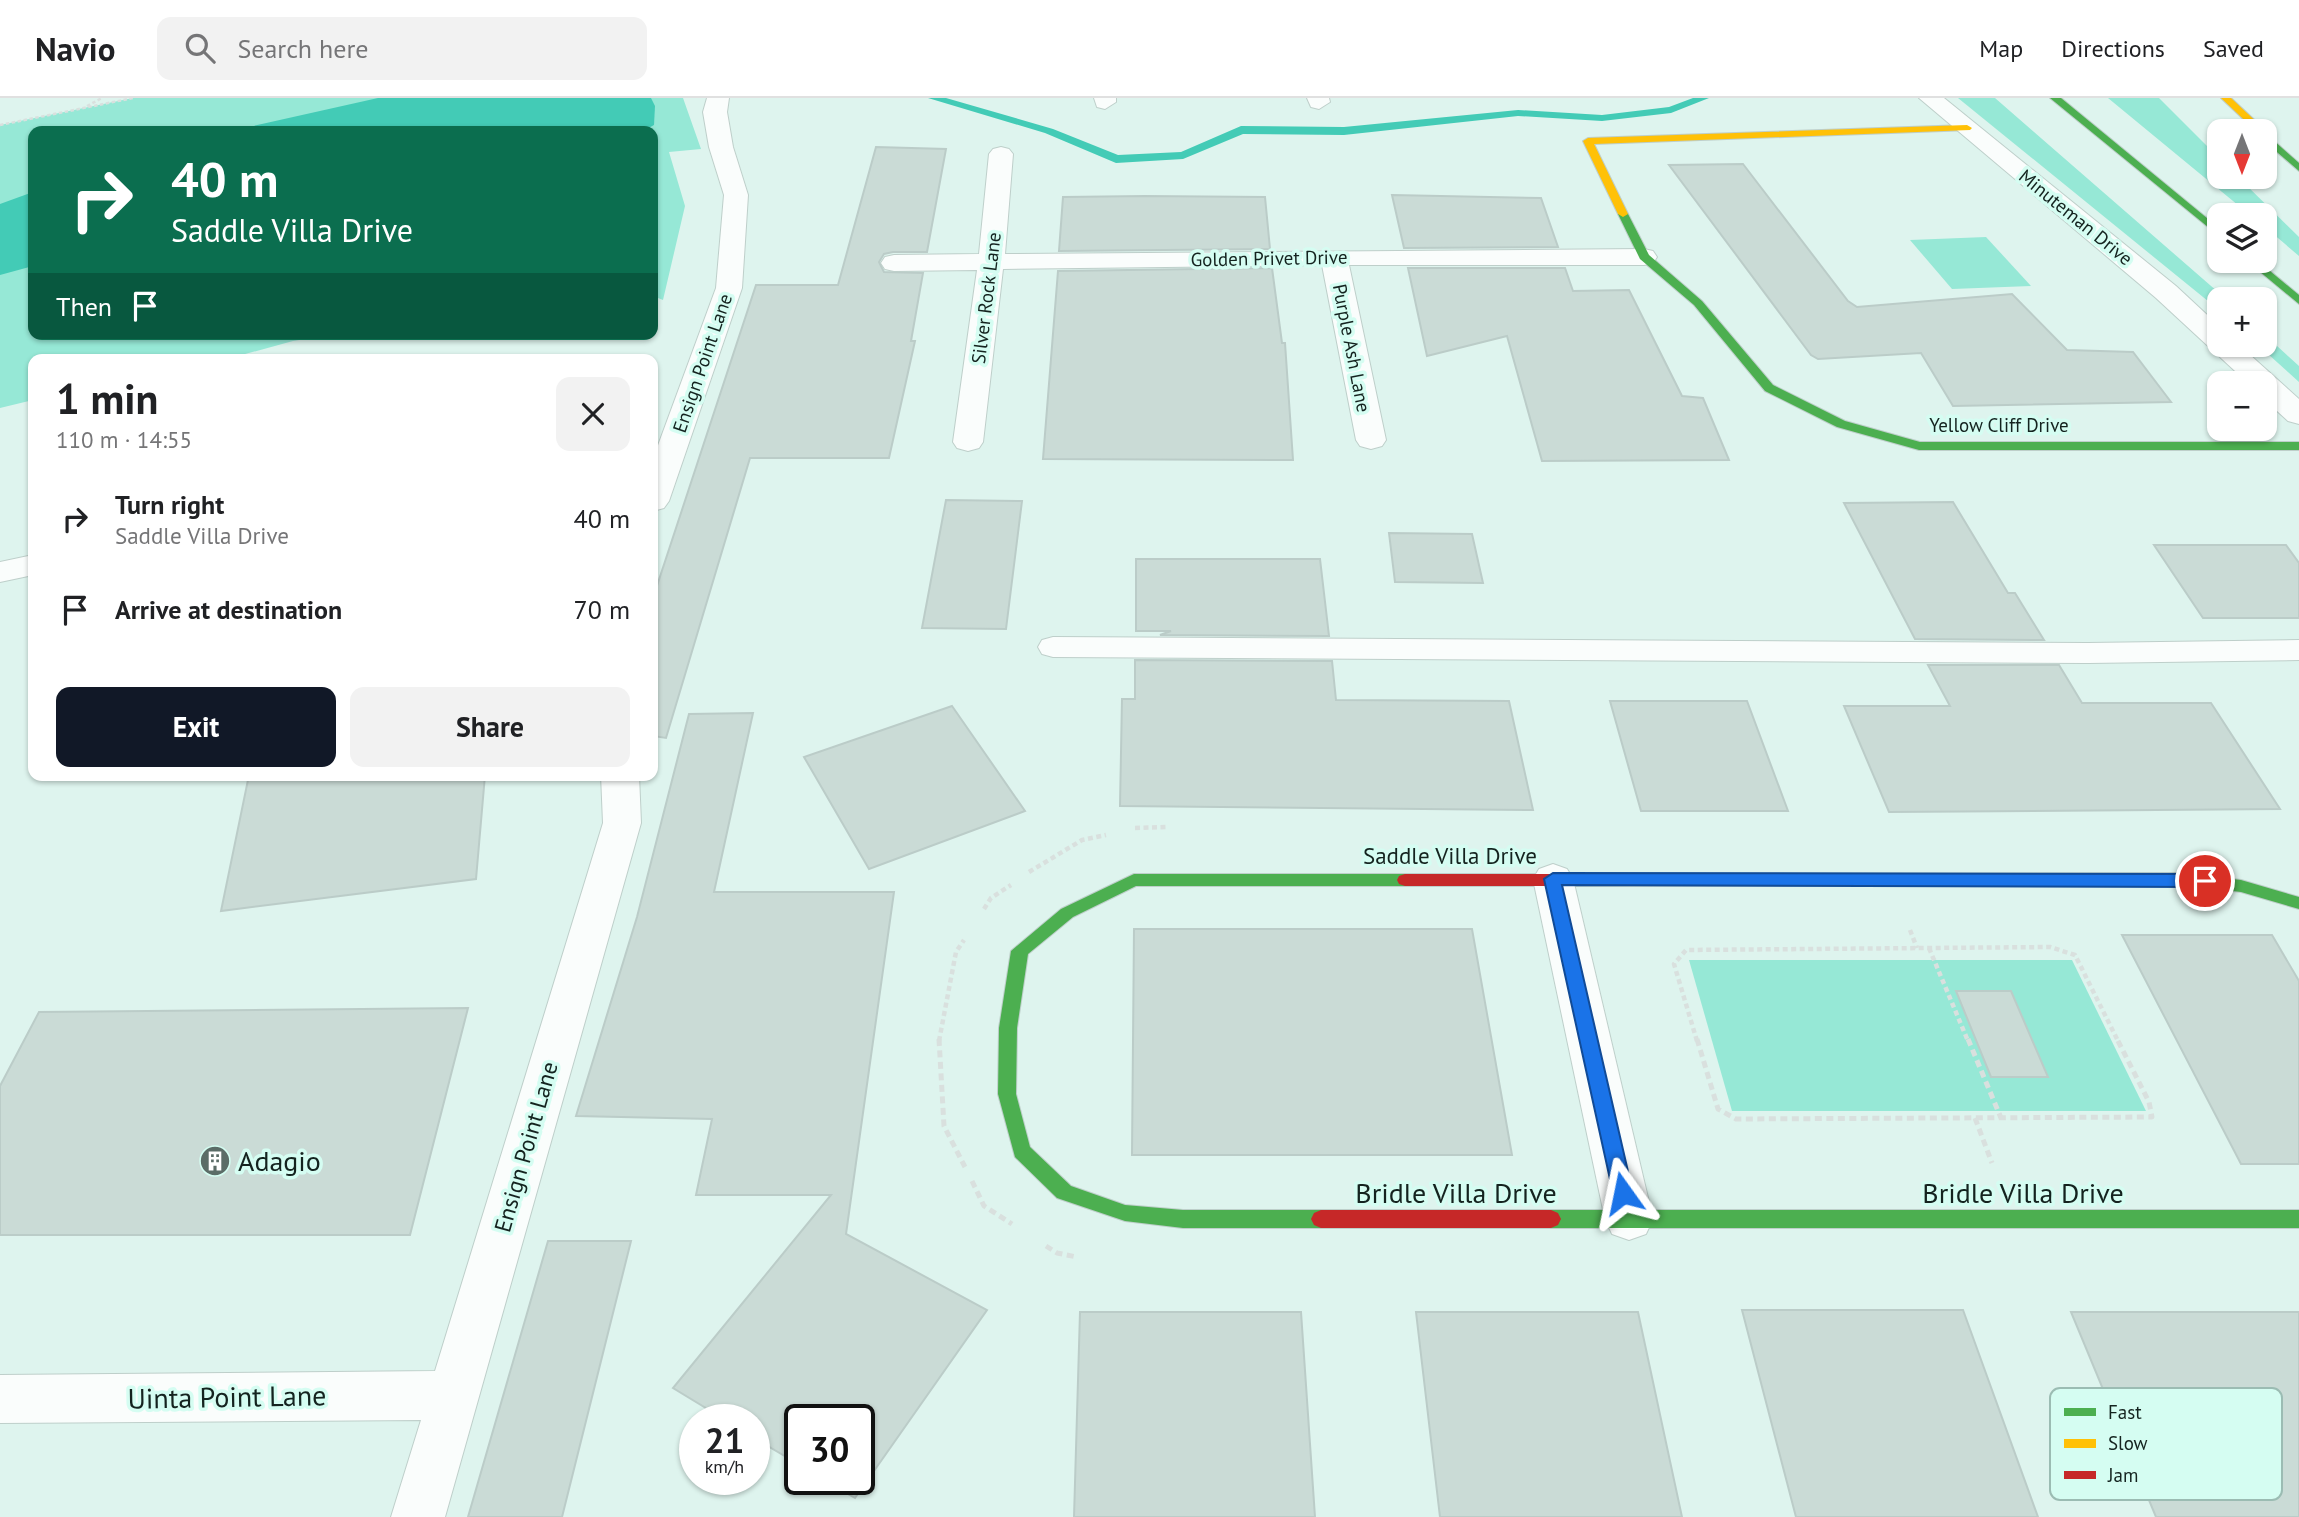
<!DOCTYPE html>
<html lang="en">
<head>
<meta charset="utf-8">
<style>
  body { margin:0; font-family:"PT Sans",sans-serif; background:#f2f2f2; color:#202124; height:100vh; display:flex; flex-direction:column; font-size:26px; white-space:nowrap }
  * { box-sizing:border-box; margin:0 }
  p { font-size:23px; color:#757577 }
  .icon { flex:none; width:38px; height:38px; fill:none; stroke:currentColor; stroke-width:2; stroke-linecap:round; stroke-linejoin:round }
  .map { position:relative; flex:1; overflow:hidden }
  .panel { position:absolute; left:28px; top:256px; width:630px; height:427px; display:flex; flex-direction:column; background:#fff; border-radius:14px; box-shadow:0 2px 5px #0004 }
  .panel>* { flex:none }
  .top-card { position:absolute; left:28px; top:28px; width:630px; height:214px; border-radius:14px; box-shadow:0 2px 5px #0004; background:#0b6e4f; color:#fff; overflow:hidden }
  .needle { width:46px; rotate:180deg }
  .tools { position:absolute; left:2207px; top:21px; display:grid; gap:14px }
  .tools a { display:grid; place-items:center; width:70px; height:70px; border-radius:14px; background:#fff; box-shadow:0 2px 5px #0004; font-size:35px }
  .speed { position:absolute; left:679px; top:1306px; display:flex; gap:14px; font-size:35px; font-weight:700; text-align:center }
  .speed>* { display:grid; place-content:center; width:91px; height:91px; border-radius:50%; background:#fff; box-shadow:0 2px 5px #0004; line-height:1 }
  .speed small { font-size:18px; font-weight:400 }
  .speed .limit { border:4px solid #111; border-radius:10px; background:#fff; color:#111 }
  .pin { position:absolute; display:grid; place-items:center; width:60px; height:60px; color:#fff; margin:-30px; border:4px solid #fff; border-radius:50%; box-shadow:0 2px 7px #0007 }
  .me { position:absolute; width:77px; margin:-38px; rotate:348deg; stroke-linejoin:round; filter:drop-shadow(0 0 5px #0008) }
  .turn { display:flex; align-items:center; gap:24px; height:147px; padding:0 28px; font-size:32px }
  .turn .icon { width:91px; height:91px; stroke-width:2.5 }
  .turn b { display:block; font-size:49px; line-height:60px }
  .then { display:flex; align-items:center; height:66px; padding:0 28px; background:#0003; gap:14px; font-size:26px }
  .round { display:grid; place-items:center; flex:none; width:74px; height:74px; border-radius:14px; background:#f2f2f2 }
  .overview { display:flex; align-items:center; justify-content:space-between; height:119px; padding:0 28px }
  h1 { font-size:42px; font-weight:700; line-height:52px }
  .cta { display:flex; gap:14px; margin-top:auto; padding:14px 28px }
  .cta a { flex:1; height:80px; border-radius:14px; background:#111827; color:#fff; font-size:28px; font-weight:700; line-height:80px; text-align:center }
  .cta a+a { background:#f2f2f2; color:#202124 }
  ul { padding:0; list-style:none }
  li { display:flex; align-items:center; gap:21px; height:91px; padding:0 28px }
  li div { flex:1 }
  li b { display:block; font-size:26px }
  li em { font-style:normal }
  header { display:flex; align-items:center; gap:42px; box-sizing:border-box; height:98px; padding:0 35px; background:#fff; border-bottom:2px solid #e0e0e0 }
  header strong { font-size:33px }
  nav { display:flex; gap:38px; margin-inline-start:auto; font-size:24px }
  .search { width:490px; height:63px; background:#f2f2f2; display:flex; align-items:center; gap:18px; box-sizing:border-box; padding:0 24px; border-radius:14px; color:#757577; font-size:26px }
  .map>svg:first-child { display:block }
  .green { fill:#96e8d6 }
  .water { fill:#43cbb6 }
  .lines { fill:none; stroke-linecap:round; stroke-linejoin:round }
  .stream { fill:#43cbb6; fill-rule:evenodd }
  .building { fill:#cadbd6; stroke:#bbccc8; stroke-width:2 }
  .lane-casing { stroke:#becfca; stroke-width:2 }
  .street-casing { stroke:#becfca; stroke-width:2 }
  .fast-casing { stroke:#becfca; stroke-width:2 }
  .slow-casing { stroke:#becfca; stroke-width:2 }
  .jam-casing { stroke:#becfca; stroke-width:2 }
  .path-far2 { stroke:#d9e0de; stroke-width:2.5; stroke-dasharray:3.5 2.5; stroke-linecap:butt }
  .path-far1 { stroke:#d9e0de; stroke-width:4.5; stroke-dasharray:5 3.5; stroke-linecap:butt }
  .path { stroke:#d9e0de; stroke-width:5; stroke-dasharray:7 4.5; stroke-linecap:butt }
  .lane { fill:#fafdfc; fill-rule:evenodd }
  .street { fill:#fafdfc; fill-rule:evenodd }
  .fast { fill:#4caf50; fill-rule:evenodd }
  .slow { fill:#ffc107; fill-rule:evenodd }
  .jam { fill:#c62828; fill-rule:evenodd }
  .route { fill:#1a73e8; stroke:#114b97; stroke-width:2 }
  .labels { text-anchor:middle; stroke-width:7; stroke-linejoin:round; paint-order:stroke }
  .far-street-label { font-size:19px; fill:#14231f; stroke:#d5fdf2 }
  .street-label { font-size:23px; fill:#14231f; stroke:#d5fdf2 }
  .near-poi-label { font-size:28px; fill:#14231f; stroke:#d5fdf2; text-anchor:start }
  .near-street-label { font-size:28px; fill:#14231f; stroke:#d5fdf2 }
  .key { fill:#d5fdf2; stroke:#9bbcb3; stroke-width:2 }
  .key-label { font-size:19px; fill:#14231f }
</style>
</head>
<body>
<header>
<strong>Navio</strong>
<div class="search"><svg class="icon" aria-label="search" viewBox="0 0 24 24"><circle cx="10" cy="10" r="6"/><path d="M15 15l6 6"/></svg>Search here</div>
<nav><a>Map</a><a>Directions</a><a>Saved</a></nav>
</header>
<div class="map">
<svg width="2299" height="1419" viewBox="0 0 2299 1419">
  <rect width="100%" height="100%" fill="#def4ee"/>
  <g class="green">
    <polygon points="133,0 683,0 701,51 669,54 685,108 663,202 653,198 653,33 33,33 33,236 335,236 293,243 227,261 33,261 33,302 0,310 0,27"/>
    <polygon points="1958,0 1995,0 2226,201 2219,201 2219,212"/>
    <polygon points="2108,0 2159,0 2219,60 2219,79 2238,79 2299,139 2299,158 2265,129 2264,117 2250,117"/>
    <polygon points="1986,139 2031,188 1952,191 1910,142"/>
    <polygon points="2265,237 2299,268 2299,284 2258,247 2264,247"/>
    <polygon points="1689,862 2072,862 2146,1013 1732,1013"/>
  </g>
  <g class="water">
    <polygon points="378,0 651,0 655,8 654,27 643,33 231,33"/>
    <polygon points="33,94 33,168 0,177 0,106"/>
  </g>
  <g class="lines">
    <polygon class="stream" points="928,0 946,0 1053,31 1118,57 1181,54 1241,28 1344,29 1518,12 1602,17 1669,9 1693,0 1709,0 1671,15 1602,23 1518,18 1344,37 1243,36 1183,61 1116,65 1045,35"/>
  </g>
  <g class="building">
    <polygon points="876,49 946,51 927,154 893,154 884,156 879,164 884,174 923,175 911,243 915,243 889,360 750,360 666,640 653,638 653,500 756,187 838,187"/>
    <polygon points="1743,66 1848,203 1857,209 2012,196 2067,252 2133,254 2171,304 1953,308 1921,255 1818,261 1811,257 1669,67"/>
    <polygon points="1392,97 1541,100 1558,149 1404,150"/>
    <polygon points="1145,98 1265,99 1270,151 1059,153 1063,99"/>
    <polygon points="1272,170 1282,245 1285,245 1293,362 1043,361 1058,173"/>
    <polygon points="1408,170 1565,170 1573,193 1629,192 1682,298 1703,300 1729,362 1542,363 1507,238 1427,258"/>
    <polygon points="946,402 1022,403 1006,531 922,530"/>
    <polygon points="1953,404 2008,495 2015,495 2044,542 1915,541 1844,405"/>
    <polygon points="1389,435 1472,436 1483,485 1395,484"/>
    <polygon points="2154,447 2286,447 2299,465 2299,520 2203,520"/>
    <polygon points="1136,461 1320,461 1329,538 1160,537 1171,533 1136,533"/>
    <polygon points="1135,562 1332,563 1336,602 1509,603 1533,712 1120,708 1122,601 1135,601"/>
    <polygon points="1928,567 2059,567 2082,605 2211,605 2280,711 1889,714 1844,608 1950,608"/>
    <polygon points="1610,603 1747,603 1788,713 1641,713"/>
    <polygon points="952,608 1025,713 869,771 804,659"/>
    <polygon points="753,615 714,794 894,794 846,1136 987,1212 855,1400 822,1381 859,1381 859,1321 800,1321 800,1367 754,1340 754,1321 724,1321 673,1290 831,1097 696,1097 712,1021 576,1018 637,819 689,616"/>
    <polygon points="249,677 485,677 476,781 221,813"/>
    <polygon points="1134,831 1472,831 1512,1057 1132,1057"/>
    <polygon points="2122,837 2272,837 2299,883 2299,1066 2241,1066"/>
    <polygon points="1956,893 2011,893 2048,979 1991,979"/>
    <polygon points="468,910 410,1137 0,1137 0,988 39,914"/>
    <polygon points="548,1143 631,1143 562,1419 468,1419"/>
    <polygon points="1742,1212 1963,1212 2038,1419 1796,1419"/>
    <polygon points="1080,1214 1301,1214 1315,1419 1074,1419"/>
    <polygon points="1416,1214 1638,1214 1682,1419 1440,1419"/>
    <polygon points="2071,1214 2299,1214 2299,1419 2156,1419"/>
  </g>
  <g class="lines">
    <g class="lane-casing">
      <polygon id="lane" points="1053,539 2088,545 2299,542 2299,562 2088,565 1053,559 1042,556 1038,549 1042,542"/>
    </g>
    <g class="street-casing">
      <g id="street">
        <polygon points="707,0 729,0 727,14 733,49 748,97 742,190 669,403 664,410 653,413 653,361 716,190 724,97 709,49 703,14"/>
        <polygon points="1094,0 1116,0 1116,4 1105,11 1097,9"/>
        <polygon points="1307,0 1329,0 1330,4 1319,11 1311,9"/>
        <polygon points="1919,0 1944,0 2176,188 2219,228 2219,247 2239,247 2299,301 2299,326 2288,323 2264,301 2264,285 2248,285 2156,200"/>
        <polygon points="1001,49 1009,51 1013,56 1005,156 1644,151 1653,153 1657,159 1653,165 1644,167 1349,167 1386,342 1382,348 1371,351 1360,348 1356,342 1322,167 1003,171 983,344 979,350 968,353 957,350 953,344 977,172 894,173 885,171 881,165 885,159 894,157 979,156 989,56 993,51"/>
        <polygon points="33,457 33,477 0,484 0,464"/>
        <polygon points="601,677 639,677 641,725 445,1419 391,1419 421,1322 0,1325 0,1277 435,1273 603,725"/>
        <polygon points="1553,766 1567,771 1573,781 1653,1121 1646,1136 1629,1142 1612,1136 1605,1121 1533,781 1539,771"/>
      </g>
    </g>
    <g class="fast-casing">
      <g id="fast">
        <polygon points="2050,0 2061,0 2219,130 2219,138"/>
        <polygon points="2264,34 2299,65 2299,73 2264,43"/>
        <polygon points="1623,113 1628,116 1649,157 1702,203 1773,287 1845,323 1920,344 2299,344 2299,352 1919,352 1837,329 1765,293 1694,207 1640,161 1618,116"/>
        <polygon points="2247,163 2258,163 2299,197 2299,206"/>
        <polygon points="2182,775 2241,782 2299,799 2299,811 2241,794 2182,787 1631,788 1625,786 1623,782 1625,778 1631,776"/>
        <polygon points="1134,776 1405,776 1411,778 1413,782 1411,786 1405,788 1136,788 1073,819 1028,856 1017,930 1016,996 1030,1049 1071,1088 1125,1107 1183,1112 1321,1112 1328,1115 1331,1121 1328,1127 1321,1130 1183,1130 1125,1123 1057,1100 1015,1059 998,996 999,930 1011,853 1061,811"/>
        <polygon points="1551,1112 2299,1112 2299,1130 1551,1130 1544,1127 1541,1121 1544,1115"/>
      </g>
    </g>
    <g class="slow-casing">
      <g id="slow">
        <polygon points="2221,0 2231,0 2264,31 2266,33 2264,35 2256,33"/>
        <polygon points="1967,27 1972,30 1970,32 1594,46 1628,116 1623,119 1618,116 1583,43 1588,40"/>
      </g>
    </g>
    <g class="jam-casing">
      <g id="jam">
        <polygon points="1405,776 1631,776 1637,778 1639,782 1637,786 1631,788 1405,788 1399,786 1397,782 1399,778"/>
        <polygon points="1321,1112 1551,1112 1558,1115 1561,1121 1558,1127 1551,1130 1321,1130 1314,1127 1311,1121 1314,1115"/>
      </g>
    </g>
    <g class="path-far2">
      <polyline points="87,8 102,0"/>
      <polyline points="0,27 133,0"/>
    </g>
    <g class="path-far1">
      <polyline points="1135,730 1168,729"/>
      <polyline points="1029,774 1082,742 1106,737"/>
      <polyline points="984,811 991,800 1011,787"/>
      <polyline points="1910,832 1917,850"/>
      <polyline points="1929,850 1968,943"/>
      <polyline points="939,943 956,854 964,842"/>
      <polyline points="1697,943 1674,866 1686,852 2050,849 2075,857 2118,943"/>
    </g>
    <g class="path">
      <polyline points="939,941 944,1028 965,1069"/>
      <polyline points="1697,941 1718,1011 1736,1021 2152,1019 2149,1004 2117,941"/>
      <polyline points="1968,941 2001,1020"/>
      <polyline points="1975,1020 1992,1065"/>
      <polyline points="972,1083 984,1108 1012,1126"/>
      <polyline points="1046,1148 1057,1155 1077,1159"/>
    </g>
    <use href="#lane" class="lane"/>
    <use href="#street" class="street"/>
    <use href="#fast" class="fast"/>
    <use href="#slow" class="slow"/>
    <use href="#jam" class="jam"/>
  </g>
  <polygon class="route" points="1553,775 2205,776 2213,783 2205,789 1562,787 1633,1095 1630,1101 1623,1103 1616,1101 1613,1095 1544,781"/>
  <defs>
    <g id="building-disc" transform="scale(1.575)"><circle r="9.5" fill="#5b6c67" stroke="#d5fdf2"/><path d="M-4-6H4V6H1V3H-1V6H-4ZM-2.5-4.3h1.7v1.8h-1.7ZM.8-4.3h1.7v1.8H.8ZM-2.5-1h1.7V.8h-1.7ZM.8-1h1.7V.8H.8Z" fill="#fff"/></g>
  </defs>
  <g fill-rule="evenodd">
    <use href="#building-disc" x="215" y="1063"/>
  </g>
  <g class="labels">
    <g class="far-street-label">
      <text transform="translate(2076 119) rotate(39)" y="7">Minuteman Drive</text>
      <text transform="translate(1269 160) rotate(-1)" y="7">Golden Privet Drive</text>
      <text transform="translate(986 200) rotate(-83)" y="7">Silver Rock Lane</text>
      <text transform="translate(1352 250) rotate(79)" y="7">Purple Ash Lane</text>
      <text transform="translate(702 265) rotate(-71)" y="7">Ensign Point Lane</text>
      <text x="1999" y="334">Yellow Cliff Drive</text>
    </g>
    <g class="street-label">
      <text x="1450" y="766">Saddle Villa Drive</text>
      <text transform="translate(526 1049) rotate(-74)" y="8">Ensign Point Lane</text>
    </g>
    <g class="near-poi-label">
      <text x="238" y="1073">Adagio</text>
    </g>
    <g class="near-street-label">
      <text x="1456" y="1105">Bridle Villa Drive</text>
      <text x="2023" y="1105">Bridle Villa Drive</text>
      <text transform="translate(227 1299) rotate(-1)" y="10">Uinta Point Lane</text>
    </g>
  </g>
  <rect x="2050" y="1290" width="232" height="112" rx="10" class="key"/>
  <rect x="2064" y="1310" width="32" height="8" fill="#4caf50"/>
  <rect x="2064" y="1341" width="32" height="9" fill="#ffc107"/>
  <rect x="2064" y="1373" width="32" height="8" fill="#c62828"/>
  <g class="key-label">
    <text x="2108" y="1321">Fast</text>
    <text x="2108" y="1352">Slow</text>
    <text x="2108" y="1384">Jam</text>
  </g>
</svg>
<div class="tools">
<a><svg class="needle" viewBox="-14 -14 28 28"><path d="M0-13l5 13h-10z" fill="#e53935"/><path d="M0 13l5-13h-10z" fill="#757577"/></svg></a>
<a><svg class="icon" aria-label="layers" viewBox="0 0 24 24"><path d="M12 4l9 5-9 5-9-5zM3 14l9 5 9-5"/></svg></a>
<a>+</a>
<a>−</a>
</div>
<div class="speed"><div>21<small>km/h</small></div><div class="limit">30</div></div>
<div class="pin" style="left:2205px;top:783px;background:#d93025"><svg class="icon" aria-label="arrive" viewBox="0 0 24 24"><path d="M6 21V4h12l-3 4 3 4H6"/></svg></div>
<svg class="me" style="left:1623px;top:1095px" viewBox="-20 -20 40 40"><path d="M0-17L14 15 0 8-14 15z" fill="#1a73e8" stroke="#fff" stroke-width="4"/></svg>
<div class="top-card">
<div class="turn"><svg class="icon" aria-label="right" viewBox="0 0 24 24"><path d="M7 20v-9h11M14 6l5 5-5 5"/></svg><div><b>40 m</b>Saddle Villa Drive</div></div>
<div class="then">Then<svg class="icon" aria-label="arrive" viewBox="0 0 24 24"><path d="M6 21V4h12l-3 4 3 4H6"/></svg></div>
</div>
<section class="panel">
<div class="overview"><div><h1>1 min</h1><p>110 m · 14:55</p></div><a class="round"><svg class="icon" aria-label="close" viewBox="0 0 24 24"><path d="M6 6l12 12M18 6L6 18"/></svg></a></div>
<ul>
<li><svg class="icon" aria-label="right" viewBox="0 0 24 24"><path d="M7 20v-9h11M14 6l5 5-5 5"/></svg><div><b>Turn right</b><p>Saddle Villa Drive</p></div><em>40 m</em></li>
<li><svg class="icon" aria-label="arrive" viewBox="0 0 24 24"><path d="M6 21V4h12l-3 4 3 4H6"/></svg><div><b>Arrive at destination</b></div><em>70 m</em></li>
</ul>
<div class="cta"><a>Exit</a><a>Share</a></div>
</section>
</div>
</body>
</html>
